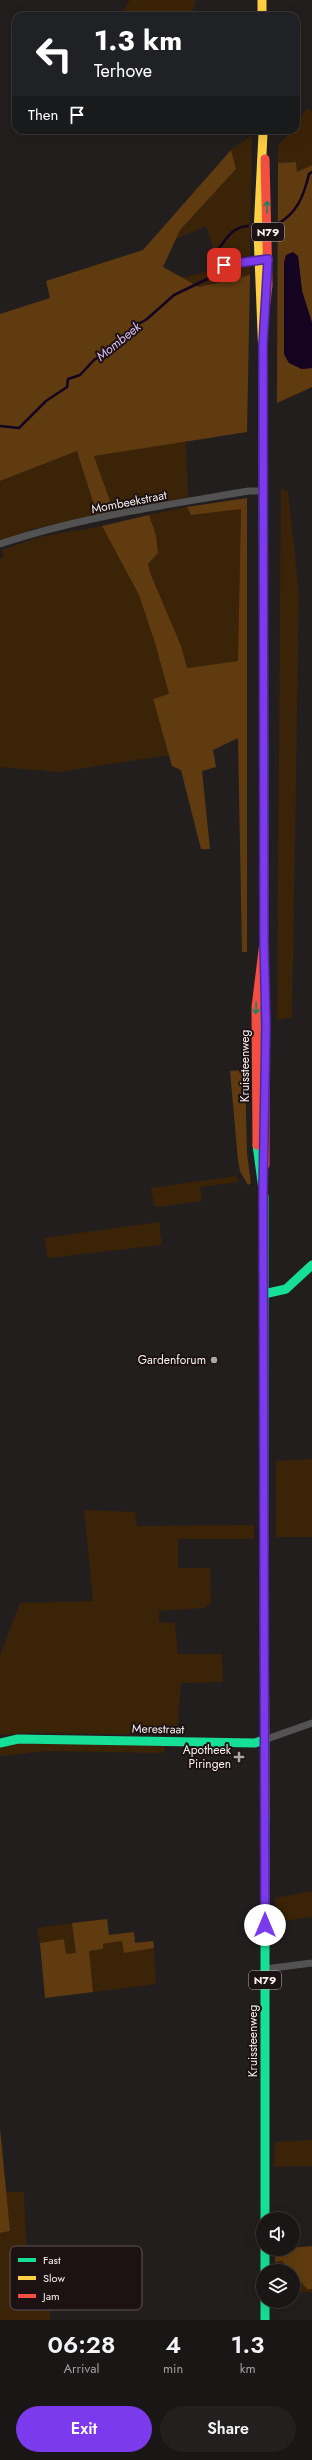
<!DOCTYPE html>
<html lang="en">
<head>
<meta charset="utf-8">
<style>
  body { margin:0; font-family:Jost,sans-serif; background:#231f1f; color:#f1f3f6; height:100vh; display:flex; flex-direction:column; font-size:15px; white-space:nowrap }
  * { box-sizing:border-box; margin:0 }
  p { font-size:13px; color:#9f9fa1 }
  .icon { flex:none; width:22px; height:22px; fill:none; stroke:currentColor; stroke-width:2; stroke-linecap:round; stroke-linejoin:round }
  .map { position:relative; height:2320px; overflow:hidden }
  .panel { display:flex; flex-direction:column; background:#1a1616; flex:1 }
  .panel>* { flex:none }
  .banner { position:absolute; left:12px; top:12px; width:288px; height:122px; border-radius:12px; box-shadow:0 4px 16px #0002,0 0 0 1px #383535; background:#202124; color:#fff; overflow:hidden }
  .fabs { position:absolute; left:256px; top:2212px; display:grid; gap:8px }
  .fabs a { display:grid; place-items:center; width:44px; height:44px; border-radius:50%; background:#1a1616; box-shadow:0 4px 16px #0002,0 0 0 1px #383535; font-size:20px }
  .pin { position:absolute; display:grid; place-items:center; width:34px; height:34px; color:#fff; margin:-17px; border-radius:8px; box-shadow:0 2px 6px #0006 }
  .me { position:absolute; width:44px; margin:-22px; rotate:0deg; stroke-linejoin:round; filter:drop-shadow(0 0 3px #0008) }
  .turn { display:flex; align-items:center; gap:14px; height:84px; padding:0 16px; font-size:18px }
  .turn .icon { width:52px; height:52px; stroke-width:2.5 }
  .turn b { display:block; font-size:28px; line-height:34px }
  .then { display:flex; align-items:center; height:38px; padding:0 16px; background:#0003; gap:8px; font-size:15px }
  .eta { display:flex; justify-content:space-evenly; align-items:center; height:68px; text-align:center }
  .eta b { font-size:24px; font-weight:600; line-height:28px }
  .action { display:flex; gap:8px; margin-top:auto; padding:8px 16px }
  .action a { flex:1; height:46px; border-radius:24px; background:#7c3aed; color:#fff; font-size:16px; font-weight:600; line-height:46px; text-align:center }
  .action a+a { background:#231f1f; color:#f1f3f6 }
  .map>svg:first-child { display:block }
  .green { fill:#3b2307 }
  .forest { fill:#603b0f }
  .water { fill:#140321 }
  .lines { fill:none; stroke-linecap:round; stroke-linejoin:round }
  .stream { stroke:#140321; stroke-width:2.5 }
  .street { stroke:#535253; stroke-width:7 }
  .fast { stroke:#16e098; stroke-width:9 }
  .slow { stroke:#ffcf43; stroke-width:9 }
  .jam { stroke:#f24e42; stroke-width:9 }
  .oneway { stroke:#19835d }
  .route-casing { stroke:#51269a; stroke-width:10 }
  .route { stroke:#7c3aed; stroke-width:7 }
  .poi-dot { fill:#ada6a6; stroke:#1c1214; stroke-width:1.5 }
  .labels { text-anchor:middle; stroke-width:4; stroke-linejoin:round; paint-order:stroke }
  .shield { fill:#1c1214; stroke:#b5adae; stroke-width:1 }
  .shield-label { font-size:11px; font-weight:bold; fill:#f7eff0 }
  .street-label { font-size:12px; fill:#f7eff0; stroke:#1c1214 }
  .poi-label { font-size:12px; fill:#f7eff0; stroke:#1c1214; text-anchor:end }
  .water-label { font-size:13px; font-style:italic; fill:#dcbdf3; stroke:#1c1214 }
  .key { fill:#1c1214; stroke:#5e5456; stroke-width:1 }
  .key-label { font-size:11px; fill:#f7eff0 }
</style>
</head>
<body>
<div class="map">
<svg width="312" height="2320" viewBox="0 0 312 2320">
  <rect width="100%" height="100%" fill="#231e1e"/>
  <g class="green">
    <polygon points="130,0 196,0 191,16 121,16"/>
    <polygon points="307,108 312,111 312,165 297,172 296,162 278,163 278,146 291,130 296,130 296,123"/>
    <polygon points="252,135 250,255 218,262 206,226 176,239 180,230 236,169 231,150"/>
    <polygon points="250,265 250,275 199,287 181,278 231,266"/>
    <polygon points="186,441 188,497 114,512 94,456"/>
    <polygon points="77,451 97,515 33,529 0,541 0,481"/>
    <polygon points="281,489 288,492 299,594 292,1017 277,1020"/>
    <polygon points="187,507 191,515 241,508 238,661 187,668 180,646 151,575 148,564 158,553 156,535 149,515"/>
    <polygon points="102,526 139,595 155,643 169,694 153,700 169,755 59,772 0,767 0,559 3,557 2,550 40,537"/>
    <polygon points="236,1176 239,1182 200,1187 202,1201 157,1207 154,1205 151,1188"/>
    <polygon points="159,1222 162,1245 48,1258 44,1238"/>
    <polygon points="312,1459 312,1537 276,1537 276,1461"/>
    <polygon points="84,1510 135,1512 137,1526 254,1525 254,1539 178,1539 178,1568 210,1568 211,1603 204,1608 159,1611 159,1622 175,1623 178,1654 222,1654 223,1682 181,1683 177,1735 29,1733 0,1735 0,1655 20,1603 93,1601"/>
    <polygon points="30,1742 165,1746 164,1753 47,1751 0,1756 0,1746"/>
    <polygon points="312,1891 312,1917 276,1922 275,1898"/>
    <polygon points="72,1923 76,1953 66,1954 64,1939 40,1943 37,1928"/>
    <polygon points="122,1941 124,1953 154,1948 156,1984 93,1992 89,1951 103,1949 103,1944"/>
    <polygon points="312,2140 312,2166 274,2167 275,2142"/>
    <polygon points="6,2192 24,2192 29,2306 50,2307 50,2320 0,2320 0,2233 10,2231"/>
    <polygon points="282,2261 290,2271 280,2271 275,2268 275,2262"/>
    <polygon points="293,2274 307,2289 312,2289 312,2292 293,2293"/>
  </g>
  <g class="forest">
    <polygon points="231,150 236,169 180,230 163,267 199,287 250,275 247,432 94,456 114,512 97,515 77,451 0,481 0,314 50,298 46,281 143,250"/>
    <polygon points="296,162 297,172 312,165 312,323 302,291 298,256 284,306 284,354 289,363 302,369 312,368 312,387 277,403 278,163"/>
    <polygon points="247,498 247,952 242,952 238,738 213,750 216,767 202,771 210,849 201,849 181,770 172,766 153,699 169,694 155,643 139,595 102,526 149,515 156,535 158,553 148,564 151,575 181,646 187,668 238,661 241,509 191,515 187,507"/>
    <polygon points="245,1070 247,1154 251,1183 248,1185 240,1171 238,1160 230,1071"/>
    <polygon points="107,1919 109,1935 134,1932 135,1943 153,1941 154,1948 124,1953 122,1941 103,1944 103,1949 89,1951 93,1992 45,1998 40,1943 64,1939 66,1954 76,1953 72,1923"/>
    <polygon points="0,2128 10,2231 0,2233"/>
    <polygon points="312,2246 312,2289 307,2289 293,2274 293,2271 290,2271 282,2261 275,2262 275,2249"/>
  </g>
  <polygon class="water" points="293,252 298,256 302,291 312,323 312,368 302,369 289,363 284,354 284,262 286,255"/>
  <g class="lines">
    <g class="stream">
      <path d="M 277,224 C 297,214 304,195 309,174 L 312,172"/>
      <path d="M 219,262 L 217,251 C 226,239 232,227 248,226"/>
      <polyline points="0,426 19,428 46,401 67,387 68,379 80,375 94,360 115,347 132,328 147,319 174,295 222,272 222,269"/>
    </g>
    <g class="street">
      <polyline points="224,265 262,260"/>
      <path d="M 0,544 C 80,517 166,505 249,491 L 263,491"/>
      <polyline points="264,1740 312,1723"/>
      <polyline points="265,1969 312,1963"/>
    </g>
    <g class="fast">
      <polyline points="263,357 264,886"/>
      <polyline points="265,981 265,1048"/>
      <polyline points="257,1145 264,1197 264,1543"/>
      <polyline points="264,1294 286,1289 312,1265"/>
      <polyline points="0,1743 18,1739 255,1743 264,1740"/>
      <polyline points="265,1817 265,2219"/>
      <polyline points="265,2249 265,2271"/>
      <polyline points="265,2301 265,2320"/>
    </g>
    <g class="slow">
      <polyline points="262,0 262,16"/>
      <polyline points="263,134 258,232 263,357"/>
      <polyline points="264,1543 265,1817"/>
    </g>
    <g class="jam">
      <polyline points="265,159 268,285 266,302"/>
      <polyline points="264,886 264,949"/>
      <polyline points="265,1048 265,1165"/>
      <polyline points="257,1145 256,1007 264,942"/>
    </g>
  </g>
  <defs><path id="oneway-shaft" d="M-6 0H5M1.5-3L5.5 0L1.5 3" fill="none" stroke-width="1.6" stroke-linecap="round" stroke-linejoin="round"/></defs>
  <g class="oneway">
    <use href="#oneway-shaft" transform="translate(267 207) rotate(-90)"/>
    <use href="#oneway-shaft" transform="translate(256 1008) rotate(92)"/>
  </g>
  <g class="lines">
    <g class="route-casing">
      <polyline id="route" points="224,265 268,259 263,344 264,942 266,1025 263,1190 265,1925"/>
    </g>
    <use href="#route" class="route"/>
  </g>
  <g class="poi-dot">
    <circle cx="214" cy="1360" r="4"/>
    <path d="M237 1751h4v4h4v4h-4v4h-4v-4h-4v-4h4z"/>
  </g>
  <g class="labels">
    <g class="shield">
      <rect x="252" y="223" width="32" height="18" rx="3"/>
      <rect x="249" y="1971" width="32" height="18" rx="3"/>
    </g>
    <g class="shield-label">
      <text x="268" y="236">N79</text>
      <text x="265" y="1984">N79</text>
    </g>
    <g class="street-label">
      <text transform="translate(129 502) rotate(-11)" y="4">Mombeekstraat</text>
      <text transform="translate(245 1066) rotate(-90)" y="4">Kruissteenweg</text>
      <text transform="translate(158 1729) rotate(1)" y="4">Merestraat</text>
      <text transform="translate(253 2041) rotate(-90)" y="4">Kruissteenweg</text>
    </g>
    <g class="poi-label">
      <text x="206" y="1364">Gardenforum</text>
      <text x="231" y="1754">Apotheek<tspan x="231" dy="14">Piringen</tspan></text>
    </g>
    <g class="water-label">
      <text transform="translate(118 341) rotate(-39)" y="5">Mombeek</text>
    </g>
  </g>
  <rect x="10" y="2246" width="132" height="64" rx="6" class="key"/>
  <rect x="18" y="2258" width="18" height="4" fill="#16e098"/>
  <rect x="18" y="2276" width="18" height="4" fill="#ffcf43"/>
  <rect x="18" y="2294" width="18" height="4" fill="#f24e42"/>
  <g class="key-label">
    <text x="43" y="2264">Fast</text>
    <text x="43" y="2282">Slow</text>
    <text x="43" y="2300">Jam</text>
  </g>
</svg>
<div class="fabs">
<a><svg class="icon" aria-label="sound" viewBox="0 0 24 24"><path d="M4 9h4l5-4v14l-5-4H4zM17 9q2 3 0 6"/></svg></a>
<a><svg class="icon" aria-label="layers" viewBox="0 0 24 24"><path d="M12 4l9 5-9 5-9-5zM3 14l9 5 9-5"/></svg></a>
</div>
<div class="pin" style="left:224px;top:265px;background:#d93025"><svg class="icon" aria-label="arrive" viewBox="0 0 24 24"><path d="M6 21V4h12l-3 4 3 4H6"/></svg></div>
<svg class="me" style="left:265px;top:1925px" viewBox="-20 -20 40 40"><circle r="19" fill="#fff"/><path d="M0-13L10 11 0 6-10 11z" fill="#7c3aed"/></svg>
<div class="banner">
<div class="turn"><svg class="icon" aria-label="left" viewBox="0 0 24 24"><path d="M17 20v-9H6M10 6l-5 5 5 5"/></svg><div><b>1.3 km</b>Terhove</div></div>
<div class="then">Then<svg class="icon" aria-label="arrive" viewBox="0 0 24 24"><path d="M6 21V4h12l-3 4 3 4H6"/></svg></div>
</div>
</div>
<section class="panel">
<div class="eta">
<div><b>06:28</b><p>Arrival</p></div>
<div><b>4</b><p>min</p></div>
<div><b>1.3</b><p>km</p></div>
</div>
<div class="action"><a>Exit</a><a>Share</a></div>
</section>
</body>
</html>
